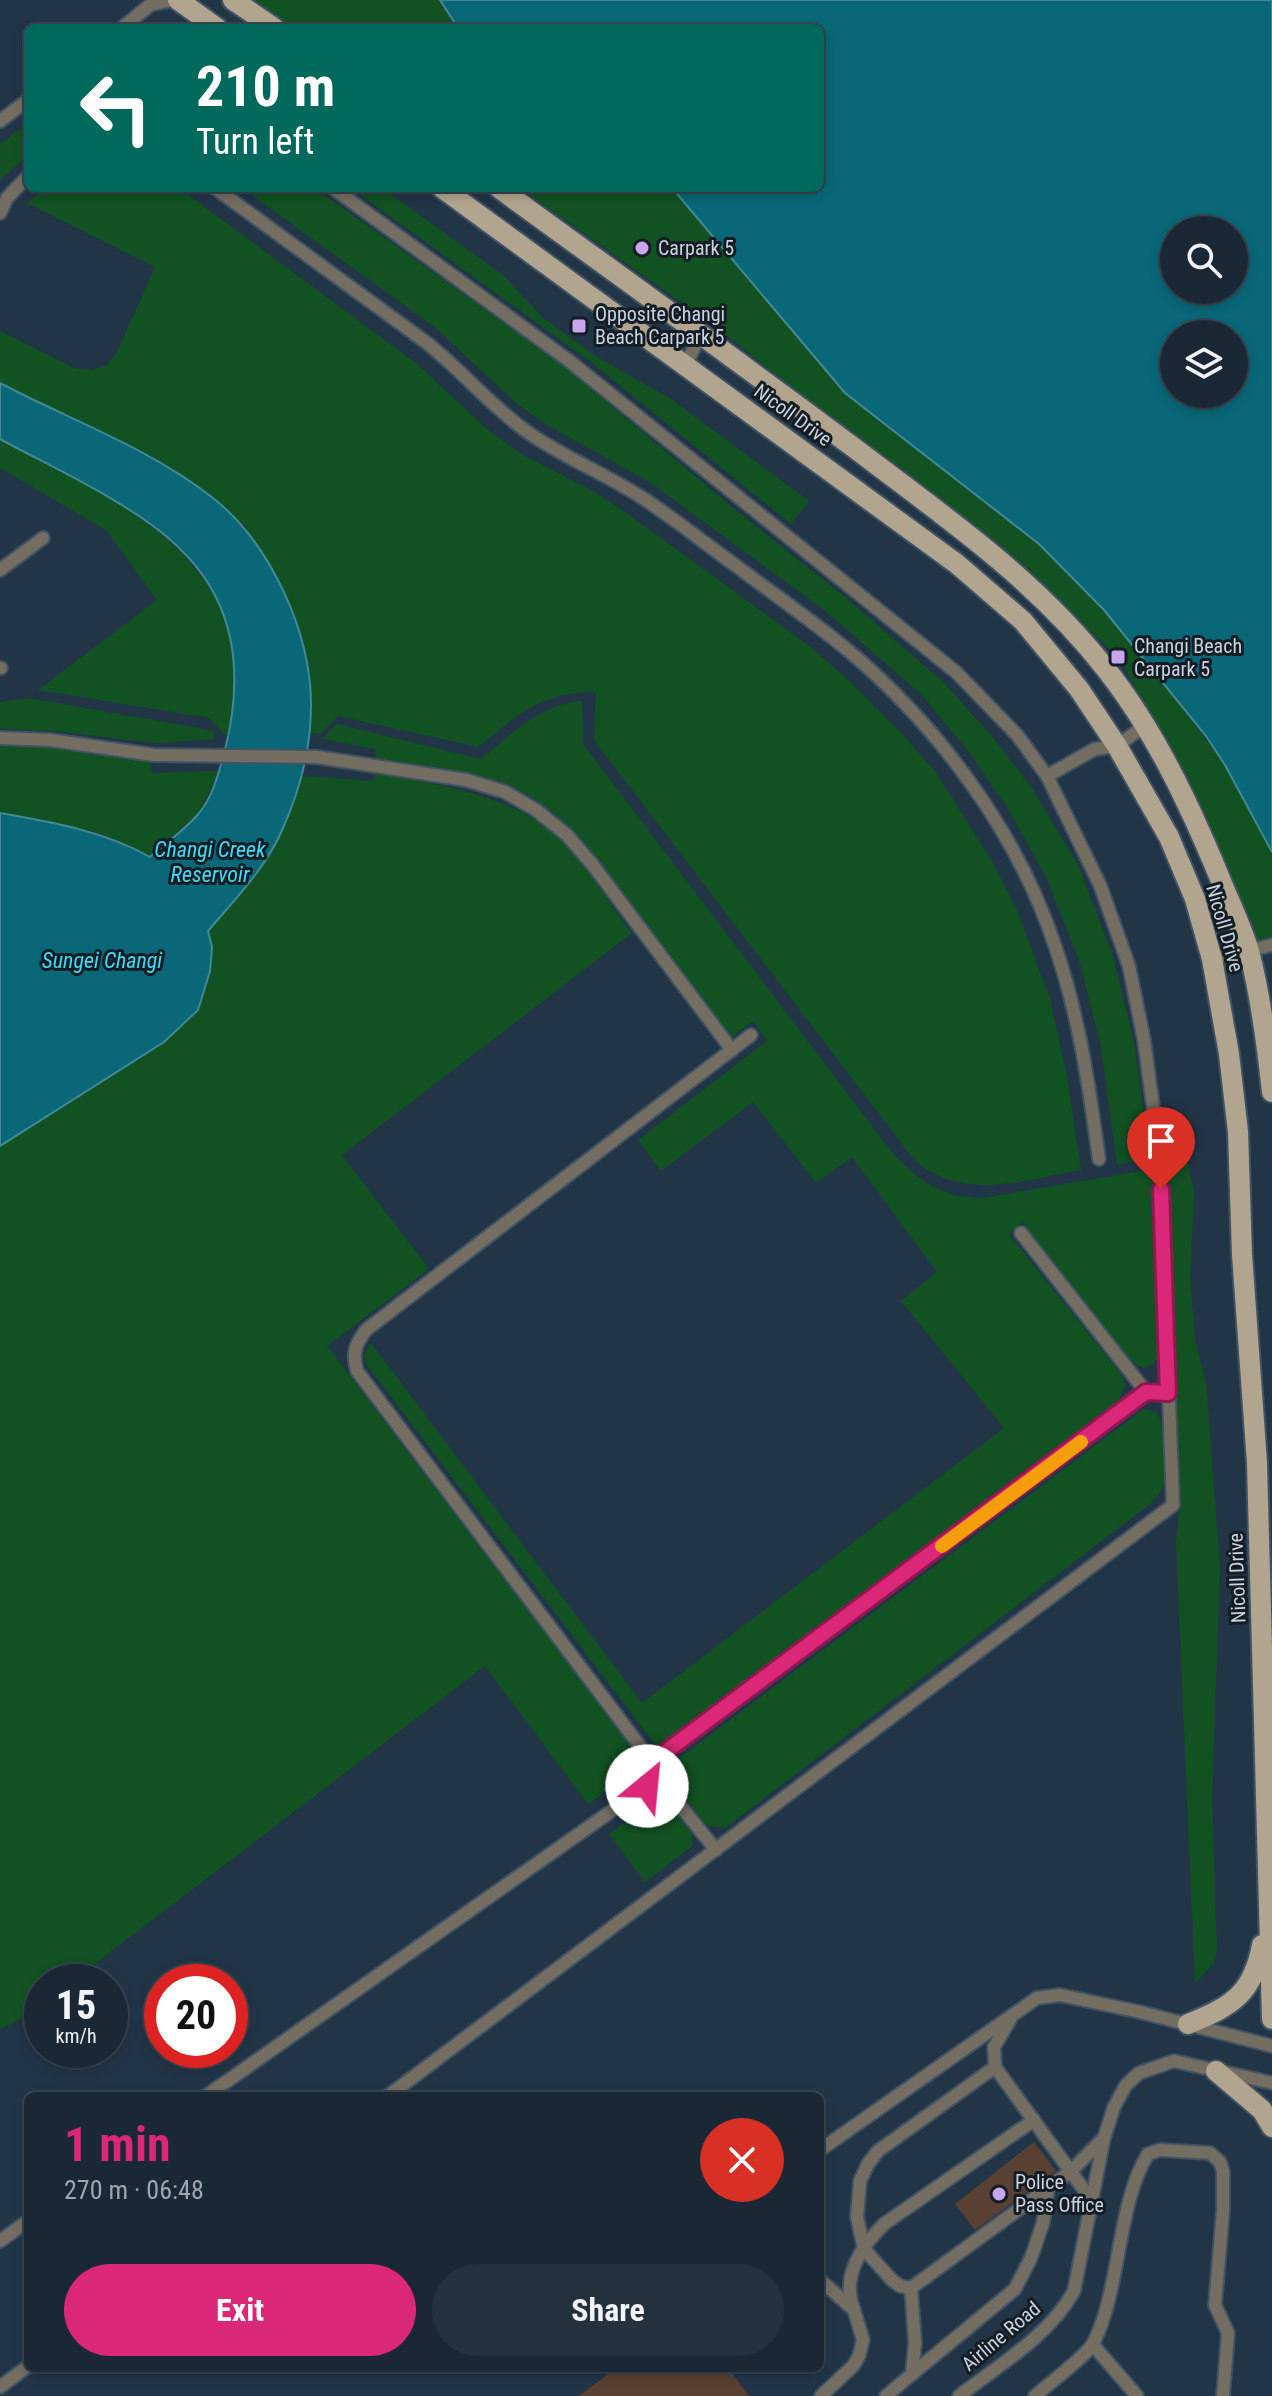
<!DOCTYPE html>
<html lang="en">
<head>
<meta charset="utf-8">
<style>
  body { margin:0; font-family:"Roboto Condensed",sans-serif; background:#23303d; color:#f1f3f6; height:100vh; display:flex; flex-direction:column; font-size:30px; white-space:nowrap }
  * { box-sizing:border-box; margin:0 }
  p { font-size:26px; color:#9fa6ad }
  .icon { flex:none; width:44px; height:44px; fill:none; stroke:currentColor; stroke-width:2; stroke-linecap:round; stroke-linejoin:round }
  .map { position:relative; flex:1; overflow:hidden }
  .drawer { position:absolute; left:24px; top:2092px; width:800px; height:280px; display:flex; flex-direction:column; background:#1a2835; border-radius:12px; box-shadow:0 4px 12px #0003,0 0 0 2px #384450 }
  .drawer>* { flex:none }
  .guide { position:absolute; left:24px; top:24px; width:800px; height:168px; border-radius:12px; box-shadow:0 4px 12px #0003,0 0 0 2px #384450; background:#00695c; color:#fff; overflow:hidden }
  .tools { position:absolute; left:1160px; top:216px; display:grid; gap:16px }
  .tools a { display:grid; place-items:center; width:88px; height:88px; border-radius:50%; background:#1a2835; box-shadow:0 4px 12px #0003,0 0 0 2px #384450; font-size:40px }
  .speed { position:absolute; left:24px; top:1964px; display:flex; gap:16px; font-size:40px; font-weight:700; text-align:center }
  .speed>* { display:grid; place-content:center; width:104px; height:104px; border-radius:50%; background:#1a2835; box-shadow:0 4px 12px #0003,0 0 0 2px #384450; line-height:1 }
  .speed small { font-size:20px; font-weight:400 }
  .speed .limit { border:12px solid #d22; background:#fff; color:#111 }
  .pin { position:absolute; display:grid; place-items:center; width:68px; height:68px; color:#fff; margin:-82px -34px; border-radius:50% 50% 50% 0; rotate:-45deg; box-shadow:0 0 8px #0007 }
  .pin .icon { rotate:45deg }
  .me { position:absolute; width:88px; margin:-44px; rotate:28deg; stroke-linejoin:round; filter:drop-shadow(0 0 6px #0008) }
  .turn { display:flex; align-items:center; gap:28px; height:168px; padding:0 40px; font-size:36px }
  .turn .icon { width:104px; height:104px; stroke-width:2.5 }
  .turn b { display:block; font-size:56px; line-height:68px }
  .round { display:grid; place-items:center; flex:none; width:84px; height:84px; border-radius:42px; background:#23303d }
  .overview { display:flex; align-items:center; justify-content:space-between; height:136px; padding:0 40px }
  h1 { font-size:48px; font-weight:700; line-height:60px; color:#db2777 }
  .button { display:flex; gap:16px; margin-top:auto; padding:16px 40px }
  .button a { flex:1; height:92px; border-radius:48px; background:#db2777; color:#fff; font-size:32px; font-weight:700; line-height:92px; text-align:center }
  .button a+a { background:#23303d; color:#f1f3f6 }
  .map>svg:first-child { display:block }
  .green { fill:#125122 }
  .water { fill:#096777; stroke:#438896; stroke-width:2; fill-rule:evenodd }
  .building { fill:#584132 }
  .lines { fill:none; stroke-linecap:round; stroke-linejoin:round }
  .service-casing { stroke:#405263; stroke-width:16 }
  .primary-casing { stroke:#405263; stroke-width:24 }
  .service { stroke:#736d62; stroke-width:12 }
  .primary { stroke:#b1a58f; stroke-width:20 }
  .route-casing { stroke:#8e194d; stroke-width:20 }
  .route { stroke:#db2777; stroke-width:14 }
  .slow { stroke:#f59e0b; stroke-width:14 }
  .poi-dot { fill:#c7a6ef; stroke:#141c24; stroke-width:3 }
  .labels { text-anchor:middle; stroke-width:6; stroke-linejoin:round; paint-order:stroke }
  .poi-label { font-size:20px; fill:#c9d4e0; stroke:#141c24; text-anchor:start }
  .street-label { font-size:20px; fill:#c9d4e0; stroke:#141c24 }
  .water-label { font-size:22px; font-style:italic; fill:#3fdbf8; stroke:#141c24 }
</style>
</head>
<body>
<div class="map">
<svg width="1272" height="2396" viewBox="0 0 1272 2396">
  <rect width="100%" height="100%" fill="#223547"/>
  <g class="green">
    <polygon points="249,0 440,0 458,28 290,28"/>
    <polygon points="28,123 28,155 0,180 0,144"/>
    <path d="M 46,188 L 179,188 L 417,364 L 489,431 L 523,455 L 591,490 L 625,512 L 809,646 L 853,684 L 903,735 L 937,774 L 993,863 L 1017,910 L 1050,999 L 1067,1077 L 1081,1170 C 1023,1180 965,1202 915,1161 L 594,740 L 596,692 C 539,692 520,714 478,747 L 338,716 L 320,734 L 309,733 L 311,704 L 307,670 L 245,526 L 213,498 L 174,471 L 0,383 L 0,331 L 74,368 L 92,370 L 107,365 L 117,352 L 155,267 L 27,203 Z"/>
    <polygon points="242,188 315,188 564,366 732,507 845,597 942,681 991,735 1032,788 1078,865 1112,953 1134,1042 1150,1159 1117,1164 1101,1047 1080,963 1047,879 1007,807 965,747 921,694 823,609 648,481 547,425 516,403 436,328"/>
    <polygon points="351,188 382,188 503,275 543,318 597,357 671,399 809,501 791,524 592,363"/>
    <polygon points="520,188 672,188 845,393 1039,544 1105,610 1143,656 1225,765 1272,852 1272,949 1249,936 1188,786 1119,657 1015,565 721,331"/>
    <path d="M 0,439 C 95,491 221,539 235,661 C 238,686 233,711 229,735 L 224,734 L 209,718 L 38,690 L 157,600 L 106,530 L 0,468 Z"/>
    <polygon points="29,698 215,731 214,739 155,743 53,731 0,729 0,702"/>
    <path d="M 582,701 L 583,744 L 887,1146 C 913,1178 940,1198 983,1198 L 1188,1163 L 1194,1194 L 1190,1278 L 1195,1340 L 1206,1383 L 1220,1567 L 1212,1798 L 1217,1950 L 1214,1963 L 1195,1983 L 1176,1543 L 1180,1504 L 1168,1186 L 1151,1189 L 1158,1359 C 1150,1368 1143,1370 1133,1363 L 1022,1222 L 1009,1234 L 1123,1377 L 1125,1386 L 1118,1402 L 657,1747 L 366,1364 L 363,1356 L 371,1343 L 642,1703 L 1004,1428 L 901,1301 L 937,1272 L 852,1157 L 816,1183 L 753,1102 L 661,1171 L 638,1140 L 767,1041 L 753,1021 L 730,1038 C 702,1000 675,963 647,926 C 608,874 570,810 507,785 C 465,769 419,765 376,758 L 375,749 L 322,739 L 337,724 L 481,759 C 514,733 539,704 582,701 Z"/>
    <path d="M 0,745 L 55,748 L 150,762 L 151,773 L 219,771 L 200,811 L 150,857 C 103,830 53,822 0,813 Z"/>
    <path d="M 376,772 C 444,787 520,794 569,848 C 592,874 611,906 632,933 L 342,1155 L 429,1269 L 327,1346 L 635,1752 L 632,1772 L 588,1804 L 485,1666 L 71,1982 L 42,1982 L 42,2004 L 24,2017 L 0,2029 L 0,1146 L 164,1042 L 212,947 L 208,931 L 250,883 L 282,831 L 302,776 L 374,781 Z"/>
    <path d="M 1144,1409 L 1156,1412 C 1166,1424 1168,1467 1165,1482 C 1162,1491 1156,1498 1150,1504 L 725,1828 L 709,1826 L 702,1821 L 665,1769 Z"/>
    <polygon points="666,1801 692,1834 692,1846 645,1882 609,1834 651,1803"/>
  </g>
  <g class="water">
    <path d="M 440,0 L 1272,0 L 1272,852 L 1225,765 L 1206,736 L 1104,610 L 1039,544 L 845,393 L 672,188 L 820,188 L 820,28 L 458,28 ZM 1174,230 L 1234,230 L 1234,290 L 1174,290 ZM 1174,334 L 1234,334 L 1234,394 L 1174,394 Z"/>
    <path d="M 0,383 C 70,420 150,448 213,498 C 270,543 311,632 311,705 C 311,747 300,790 283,828 C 267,867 235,899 208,931 L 212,947 L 210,971 L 198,1010 L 164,1042 L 0,1146 L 0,813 C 52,822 104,831 150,857 C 166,843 186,829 200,812 C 214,794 219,771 225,750 C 243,678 238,606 182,551 C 140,507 55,469 0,439 Z"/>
  </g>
  <g class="building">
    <polygon points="1034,2142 1056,2171 975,2230 955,2204"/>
    <polygon points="616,2368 728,2368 749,2396 579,2396"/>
  </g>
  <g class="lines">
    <g class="service-casing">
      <g id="service">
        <polyline points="122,28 150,5 173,0"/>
        <polyline points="0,121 28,100"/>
        <path d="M 215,188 L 427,343 C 462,371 490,405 526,431 C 562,457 604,473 641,497 C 675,519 707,545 739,568 C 776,596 814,622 850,652 C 940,728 1018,834 1055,946 C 1079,1015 1089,1086 1099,1159"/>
        <polyline points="333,188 568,360 957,673 1018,736 1047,776 1100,885 1129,966 1144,1040 1159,1150"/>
        <polyline points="0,213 7,198 28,176"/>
        <polyline points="685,366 701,334"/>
        <polyline points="0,570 43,538"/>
        <polyline points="0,668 1,668"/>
        <polyline points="0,738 50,740 154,755 317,757 466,780 505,792 536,810 567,835 592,864 732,1050"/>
        <polyline points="1047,776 1095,749 1117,746 1144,726"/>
        <polyline points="1212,959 1272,945"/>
        <path d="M 751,1035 L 366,1330 C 355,1345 352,1353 357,1371 L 652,1762 L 1146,1392 L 1168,1393"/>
        <polyline points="1021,1233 1146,1392"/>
        <polyline points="652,1762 647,1786 669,1792 716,1850"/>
        <polyline points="1010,2020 994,2047 995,2067 1092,2201"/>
        <polyline points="995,2067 878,2151 868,2164 860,2181 857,2217 864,2249 891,2279 900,2286 911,2288 1071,2171 1104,2138"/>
        <polyline points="206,2096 647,1786"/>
        <polyline points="388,2096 1173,1505 1161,1189"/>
        <polyline points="820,2150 1037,1998 1060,1995 1140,2012 1272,2046"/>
        <polyline points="0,2241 28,2221"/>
        <polyline points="820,2280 854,2310 863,2340 859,2356 853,2366 821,2396"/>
        <path d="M 854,2310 C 841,2277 860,2248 884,2224 L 1034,2120"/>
        <polyline points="1093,2345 1137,2396"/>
        <polyline points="912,2374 1015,2289 1031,2258 1043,2223 1048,2189"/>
        <polyline points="0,2387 28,2366"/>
        <polyline points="886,2396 912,2374 915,2343 911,2288"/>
        <path d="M 959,2396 C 998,2366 1050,2335 1074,2291 L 1104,2138 L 1114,2107 L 1126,2085 L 1139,2073 L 1174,2061 L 1272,2083"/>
        <path d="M 1035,2396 C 1048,2384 1087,2356 1094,2342 C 1121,2287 1117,2204 1148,2154 L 1160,2150 L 1210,2153 L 1220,2162 L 1223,2171 L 1223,2210 L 1215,2305 L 1228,2333 L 1223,2396"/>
      </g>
    </g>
    <g class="primary-casing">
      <g id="primary">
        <polyline points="178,0 217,28"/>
        <polyline points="233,0 274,28"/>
        <polyline points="442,188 957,564 1023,621 1079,689 1117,746 1169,837 1195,899 1212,959 1229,1054 1238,1132 1242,1254 1257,1463 1272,2019"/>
        <path d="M 499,188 C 621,277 744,365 865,456 C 952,522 1038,582 1106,669 C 1155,731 1189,804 1219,876 C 1229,901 1241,925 1249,951 C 1261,997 1267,1045 1272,1092"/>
        <path d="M 1188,2024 C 1232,2006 1253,1994 1262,1945"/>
        <polyline points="1216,2071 1262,2110 1272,2127"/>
      </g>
    </g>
    <use href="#service" class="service"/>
    <use href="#primary" class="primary"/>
  </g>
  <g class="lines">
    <g class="route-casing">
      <polyline id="route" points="647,1786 652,1762 1146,1392 1168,1393 1161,1189"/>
    </g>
    <use href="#route" class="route"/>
    <polyline class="slow" points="942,1546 1081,1442"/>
  </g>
  <g class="poi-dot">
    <circle cx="642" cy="248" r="8"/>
    <rect x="571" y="318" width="16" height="16" rx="4"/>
    <rect x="1110" y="649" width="16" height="16" rx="4"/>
    <circle cx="999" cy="2194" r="8"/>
  </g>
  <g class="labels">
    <g class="poi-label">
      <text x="658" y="255">Carpark 5</text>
      <text x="595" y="321">Opposite Changi<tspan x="595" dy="23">Beach Carpark 5</tspan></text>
      <text x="1134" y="653">Changi Beach<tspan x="1134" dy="23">Carpark 5</tspan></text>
      <text x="1015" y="2189">Police<tspan x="1015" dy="23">Pass Office</tspan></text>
    </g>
    <g class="street-label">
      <text transform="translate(793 415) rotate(36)" y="7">Nicoll Drive</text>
      <text transform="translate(1225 928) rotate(74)" y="7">Nicoll Drive</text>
      <text transform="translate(1237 1578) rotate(-92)" y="7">Nicoll Drive</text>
      <text transform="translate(1001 2336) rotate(-40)" y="7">Airline Road</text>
    </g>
    <g class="water-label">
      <text x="210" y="857">Changi Creek<tspan x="210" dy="25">Reservoir</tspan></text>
      <text x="102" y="968">Sungei Changi</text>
    </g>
  </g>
</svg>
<div class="tools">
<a><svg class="icon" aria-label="search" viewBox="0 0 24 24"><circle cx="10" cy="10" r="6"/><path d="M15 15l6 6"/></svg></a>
<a><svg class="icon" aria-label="layers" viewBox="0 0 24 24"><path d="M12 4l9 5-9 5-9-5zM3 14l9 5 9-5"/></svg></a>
</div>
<div class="speed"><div>15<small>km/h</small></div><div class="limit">20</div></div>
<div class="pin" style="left:1161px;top:1189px;background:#d93025"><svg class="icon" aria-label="arrive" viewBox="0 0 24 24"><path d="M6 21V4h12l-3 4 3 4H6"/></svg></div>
<svg class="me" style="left:647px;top:1786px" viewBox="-20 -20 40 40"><circle r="19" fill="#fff"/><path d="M0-13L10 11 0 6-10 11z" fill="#db2777"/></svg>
<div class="guide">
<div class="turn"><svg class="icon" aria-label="left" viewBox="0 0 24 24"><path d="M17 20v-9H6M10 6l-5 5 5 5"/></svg><div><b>210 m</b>Turn left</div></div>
</div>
<section class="drawer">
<div class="overview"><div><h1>1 min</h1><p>270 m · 06:48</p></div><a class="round" style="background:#d93025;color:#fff"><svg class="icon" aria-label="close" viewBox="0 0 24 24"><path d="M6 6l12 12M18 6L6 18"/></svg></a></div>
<div class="button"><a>Exit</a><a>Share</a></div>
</section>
</div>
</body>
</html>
